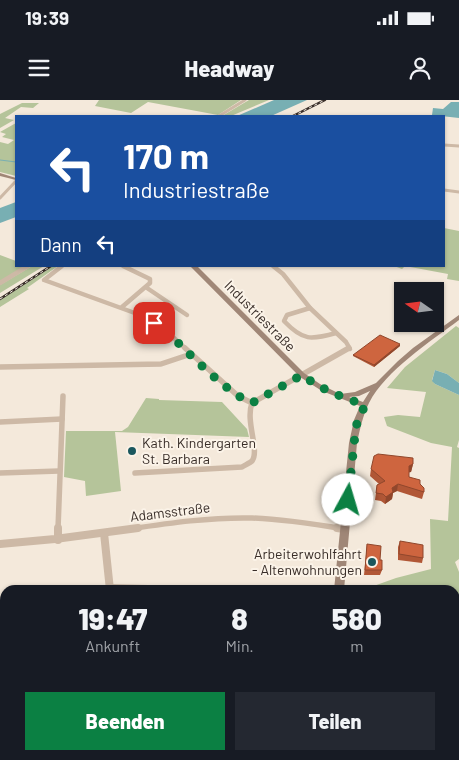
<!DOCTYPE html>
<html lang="de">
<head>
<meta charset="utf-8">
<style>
  body { margin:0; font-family:Barlow,sans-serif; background:#242831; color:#f1f3f6; height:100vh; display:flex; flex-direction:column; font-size:19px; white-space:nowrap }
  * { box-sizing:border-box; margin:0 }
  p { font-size:16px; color:#9ea1a6 }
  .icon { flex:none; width:28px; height:28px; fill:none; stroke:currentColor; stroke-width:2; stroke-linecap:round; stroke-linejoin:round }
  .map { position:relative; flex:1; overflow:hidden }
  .side { position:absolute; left:0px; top:485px; width:460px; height:175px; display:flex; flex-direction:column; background:#171b24; border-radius:15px 15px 0 0; box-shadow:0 1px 4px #0004 }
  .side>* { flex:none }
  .banner { position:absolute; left:15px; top:15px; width:430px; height:152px; border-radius:0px; box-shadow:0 1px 4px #0004; background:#1a4fa0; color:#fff; overflow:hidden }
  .needle { width:32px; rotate:284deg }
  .controls { position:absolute; left:394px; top:182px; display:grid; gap:10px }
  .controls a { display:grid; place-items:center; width:50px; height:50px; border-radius:0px; background:#171b24; box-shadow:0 1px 4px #0004; font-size:25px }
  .pin { position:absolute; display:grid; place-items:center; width:42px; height:42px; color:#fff; margin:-21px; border-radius:10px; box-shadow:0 2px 8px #0006 }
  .me { position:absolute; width:55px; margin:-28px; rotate:6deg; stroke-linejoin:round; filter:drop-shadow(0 0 4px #0008) }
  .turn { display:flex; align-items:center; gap:18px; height:105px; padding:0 25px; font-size:22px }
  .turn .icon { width:65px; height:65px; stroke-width:2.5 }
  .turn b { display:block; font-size:35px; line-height:42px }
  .then { display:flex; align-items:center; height:48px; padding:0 25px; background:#0003; gap:10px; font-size:19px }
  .eta { display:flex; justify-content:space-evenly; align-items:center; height:85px; text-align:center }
  .eta b { font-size:30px; font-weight:800; line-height:35px }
  .primary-button { display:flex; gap:10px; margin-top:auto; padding:10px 25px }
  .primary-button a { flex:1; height:58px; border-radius:0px; background:#0b8043; color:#fff; font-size:20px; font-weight:800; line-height:58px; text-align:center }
  .primary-button a+a { background:#242831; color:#f1f3f6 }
  .status { display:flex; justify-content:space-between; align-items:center; height:35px; padding:0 25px; background:#171b24; direction:ltr }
  .status svg { height:14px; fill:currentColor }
  header { display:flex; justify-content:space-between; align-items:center; height:65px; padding:0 25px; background:#171b24; font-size:22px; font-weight:800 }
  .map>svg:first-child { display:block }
  .green { fill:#b5c49a }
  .water { fill:#78afb3 }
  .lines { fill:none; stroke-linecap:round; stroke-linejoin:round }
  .stream { stroke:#78afb3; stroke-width:1 }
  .street-far3 { stroke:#cdb9a6; stroke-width:3 }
  .street-far2 { stroke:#cdb9a6; stroke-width:4.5 }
  .street-far1 { stroke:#cdb9a6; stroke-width:5.5 }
  .street { stroke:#cdb9a6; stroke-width:8 }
  .secondary { fill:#a08777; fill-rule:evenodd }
  .rail-casing { stroke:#382d28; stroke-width:2.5 }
  .rail { stroke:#fbf3e8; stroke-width:1; stroke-dasharray:3; stroke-linecap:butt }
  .wall { fill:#b15736 }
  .shaded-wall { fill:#90472c }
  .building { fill:#ce653f; stroke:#90472c }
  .route { stroke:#0b8043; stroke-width:9; stroke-dasharray:0 16.2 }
  .poi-dot { fill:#1a575d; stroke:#fbf3e8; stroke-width:2 }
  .labels { text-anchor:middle; stroke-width:4; stroke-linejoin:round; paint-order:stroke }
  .street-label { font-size:14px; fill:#382d28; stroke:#fbf3e8 }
  .poi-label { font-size:14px; fill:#382d28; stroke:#fbf3e8; text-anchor:start }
</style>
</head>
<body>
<div class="status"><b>19:39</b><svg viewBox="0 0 49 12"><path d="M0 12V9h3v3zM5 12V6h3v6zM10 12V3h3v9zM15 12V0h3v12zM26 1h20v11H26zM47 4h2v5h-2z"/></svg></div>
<header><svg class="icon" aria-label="menu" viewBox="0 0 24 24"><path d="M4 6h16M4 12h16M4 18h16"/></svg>Headway<svg class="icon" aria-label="person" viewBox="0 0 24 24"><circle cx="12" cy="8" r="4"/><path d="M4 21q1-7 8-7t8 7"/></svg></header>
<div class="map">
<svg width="459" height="660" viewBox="0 0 459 660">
  <rect width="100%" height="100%" fill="#f4e9db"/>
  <g class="green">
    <polygon points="99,0 241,0 218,15 148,2 131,13 95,6"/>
    <polygon points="249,0 269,0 231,16 222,16"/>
    <polygon points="22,3 39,3 33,8 21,7 5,18 14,20 0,28 0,14"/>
    <polygon points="16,23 16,76 0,72 0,42 8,44 14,40 2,37 6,34 0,32"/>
    <polygon points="444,128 459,131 459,181 447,179 448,174 405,166 402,169 394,166 444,166"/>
    <polygon points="0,155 16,161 16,166 25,166 0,182"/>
    <polygon points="32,166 44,166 0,193 0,185"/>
    <polygon points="53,166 58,166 27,188 29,189 0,207 0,200"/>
    <polygon points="456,226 459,228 459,283 447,274 435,270 432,280 435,284 459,295 459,340 457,347 459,348 459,459 455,462 459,472 459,578 455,577 455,490 352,490 352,487 368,488 396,478 431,469 430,419 448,421 452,347 431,343 387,326 384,317 398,315 420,317 426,292 387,288 405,267"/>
    <polygon points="146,298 159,299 159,300 222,302 247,329 249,337 115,332 121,391 86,396 85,381 64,377 66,331 122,331 128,327"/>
  </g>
  <g class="water">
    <polygon points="274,0 307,0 271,16 237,16"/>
    <polygon points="451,2 459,2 459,18 432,15 433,8 443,9"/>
    <polygon points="16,102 16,117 0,123 0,108"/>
    <polygon points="435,270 447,274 459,283 459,295 435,284 432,281"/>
  </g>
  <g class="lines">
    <polyline class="stream" points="0,60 16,62"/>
    <g class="street-far3">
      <polyline points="219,16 245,0"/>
      <polyline points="444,45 459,46"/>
      <polyline points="444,90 459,92"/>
      <polyline points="0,98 16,81"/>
    </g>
    <g class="street-far2">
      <polyline points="62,166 44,180 143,216 165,230 186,249"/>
      <polyline points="273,166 283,174 310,208 346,242 350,249"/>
      <polyline points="0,183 28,166"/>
      <polyline points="147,188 187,215"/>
      <polyline points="122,207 150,183 150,179 123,166"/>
      <path d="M 310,208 L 287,215 L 284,221 C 303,241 311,240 336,233"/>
    </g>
    <g class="street-far1">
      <polyline points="185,248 238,296 252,303 349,248"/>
      <polyline points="0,267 161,264 191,254"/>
      <polyline points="0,322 62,319"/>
      <polyline points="0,373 59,371"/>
      <path d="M 135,373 L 242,367 C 245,365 250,363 252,361 C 260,351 245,321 252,303"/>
      <polyline points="58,429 63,296"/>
      <path d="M 129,429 C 170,423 211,417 252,418 C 283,419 314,424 344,429"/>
    </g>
    <g class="street">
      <polyline points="337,428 344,429"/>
      <polyline points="104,433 110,490"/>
      <polyline points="58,440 58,428"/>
      <polyline points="0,444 55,439 138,428"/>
      <polyline points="110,488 186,490"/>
      <polyline points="455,644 459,645"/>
      <polyline points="411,655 411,660"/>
      <polyline points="78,660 80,655"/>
    </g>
    <g class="secondary">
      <polygon points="0,73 16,78 16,80 0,76"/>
      <path d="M 190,166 L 197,166 L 304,273 L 320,284 L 340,294 L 355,292 L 376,283 L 398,261 L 413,248 L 459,215 L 459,220 C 430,242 386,270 369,303 C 363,315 360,329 357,343 L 344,490 L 334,490 L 349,343 L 354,320 L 360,306 L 322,291 L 300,277 ZM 370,291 L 363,302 L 349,297 L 359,296 Z"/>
      <polygon points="0,556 5,557 5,565 0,564"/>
      <polygon points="0,567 5,568 5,578 0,577"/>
      <polygon points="319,655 329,655 328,660 318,660"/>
    </g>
    <g class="rail-casing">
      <g id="rail">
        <polyline points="293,16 325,0"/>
        <polyline points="0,199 51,166"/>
      </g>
    </g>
    <use href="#rail" class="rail"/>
  </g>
  <g class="wall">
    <polygon points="400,246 374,267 353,256 353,255"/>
    <polygon points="413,364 411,372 409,372 409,377 420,384 424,392 422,399 397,391 393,393 392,399 385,404 381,401 375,400 377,385 379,384 370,376 371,369"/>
    <polygon points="400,441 423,458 422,463 398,460 398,447"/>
    <polygon points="367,444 380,460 382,470 380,475 364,475"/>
    <polygon points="214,655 232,655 231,660 221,660 214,658"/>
  </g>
  <g class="shaded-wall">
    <polygon points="443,205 441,210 435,215 435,211"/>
    <polygon points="400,244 400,246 374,267 374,265"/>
    <polygon points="413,364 411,372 407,373 409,366"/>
    <polygon points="398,384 397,391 393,393 392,399 385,404 386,397 392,388"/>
  </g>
  <g class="building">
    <polygon points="435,202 443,205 435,211"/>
    <polygon points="380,235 400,244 374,265 353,255"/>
    <polygon points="378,354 413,358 413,364 409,366 409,377 420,380 420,384 424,388 424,392 398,384 392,388 393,392 386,397 383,394 376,393 377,385 385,381 371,369 374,356"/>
    <polygon points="400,441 423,445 423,458 399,454"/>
    <polygon points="367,444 381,446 380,460 382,460 382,470 365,470"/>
    <polygon points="221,655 231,655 231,658"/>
  </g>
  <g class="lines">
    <path class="route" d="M 154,223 L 165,230 C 186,250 226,293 252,303 L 302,275 C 322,290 342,297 365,305 L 356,326 L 348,400"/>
  </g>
  <g class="poi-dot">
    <circle cx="132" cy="351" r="5"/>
    <circle cx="372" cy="462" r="5"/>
  </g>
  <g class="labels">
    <g class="street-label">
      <text transform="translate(260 216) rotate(45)" y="5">Industriestraße</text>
      <text transform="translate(170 412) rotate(-7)" y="5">Adamsstraße</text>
    </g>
    <g class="poi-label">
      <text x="142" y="348">Kath. Kindergarten<tspan x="142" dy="16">St. Barbara</tspan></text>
      <text x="362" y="459" text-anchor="end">Arbeiterwohlfahrt<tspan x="362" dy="16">- Altenwohnungen</tspan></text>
    </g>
  </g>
</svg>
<div class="controls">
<a><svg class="needle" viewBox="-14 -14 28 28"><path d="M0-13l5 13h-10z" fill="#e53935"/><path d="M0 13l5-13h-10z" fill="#9ea1a6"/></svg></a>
</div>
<div class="pin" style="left:154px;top:223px;background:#d93025"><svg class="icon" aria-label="arrive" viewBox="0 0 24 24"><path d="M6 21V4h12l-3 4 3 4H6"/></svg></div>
<svg class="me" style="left:348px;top:400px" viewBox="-20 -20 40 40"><circle r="19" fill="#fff"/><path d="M0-13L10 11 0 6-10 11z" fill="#0b8043"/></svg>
<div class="banner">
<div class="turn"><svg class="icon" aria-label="left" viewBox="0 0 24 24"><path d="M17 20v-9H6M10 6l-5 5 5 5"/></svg><div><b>170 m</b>Industriestraße</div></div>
<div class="then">Dann<svg class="icon" aria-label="left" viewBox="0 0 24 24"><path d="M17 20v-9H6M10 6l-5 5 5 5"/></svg></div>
</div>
<section class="side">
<div class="eta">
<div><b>19:47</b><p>Ankunft</p></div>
<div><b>8</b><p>Min.</p></div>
<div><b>580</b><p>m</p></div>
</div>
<div class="primary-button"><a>Beenden</a><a>Teilen</a></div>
</section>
</div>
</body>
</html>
